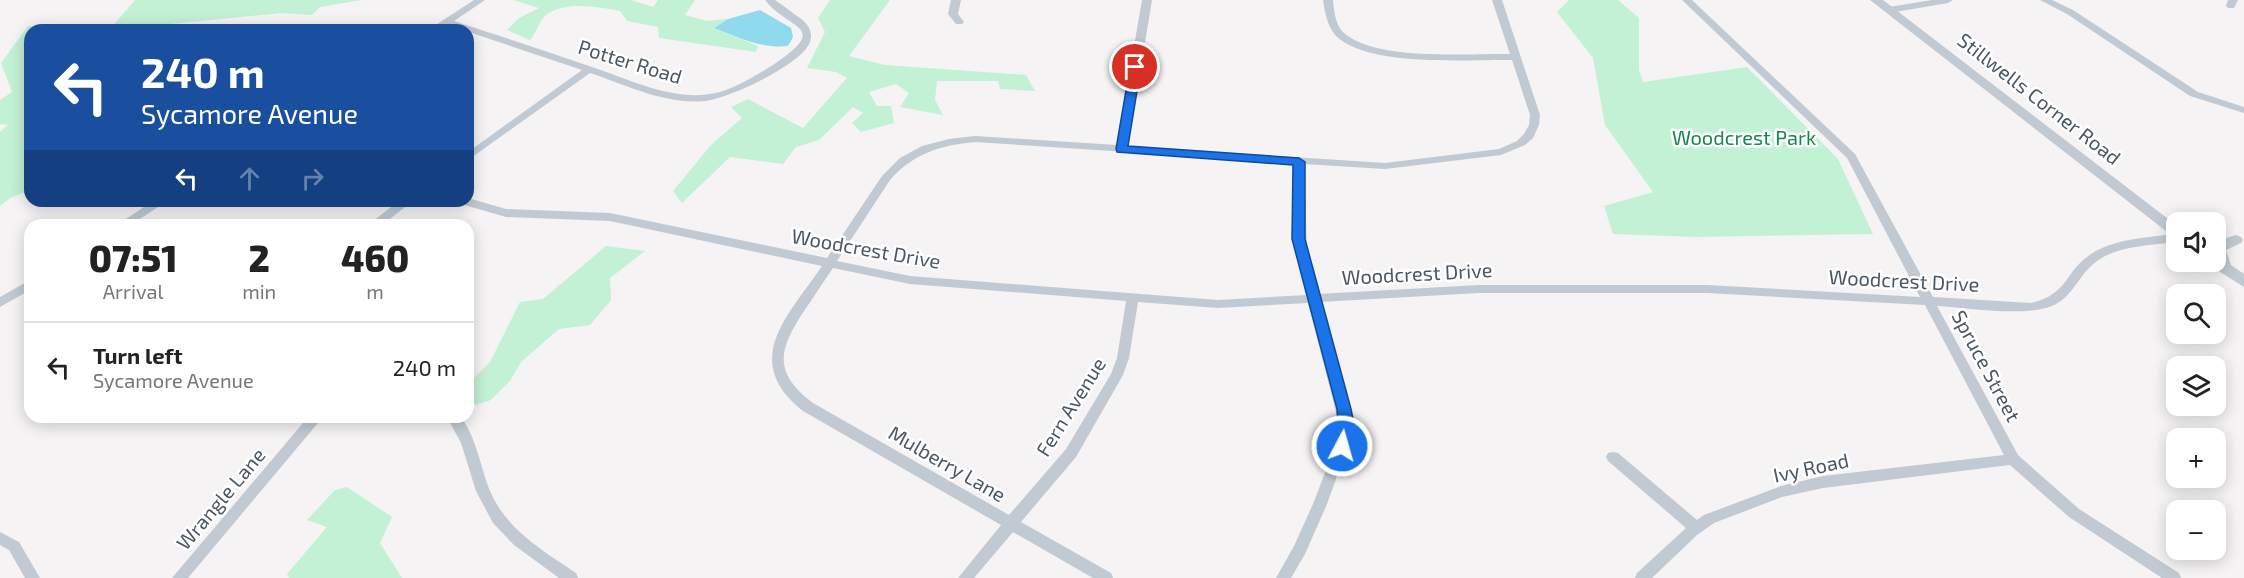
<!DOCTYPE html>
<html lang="en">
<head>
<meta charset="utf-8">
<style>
  body { margin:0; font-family:"Exo 2",sans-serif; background:#f6f6f6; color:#222; height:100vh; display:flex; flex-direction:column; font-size:22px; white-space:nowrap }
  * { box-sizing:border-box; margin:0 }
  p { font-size:20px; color:#767676 }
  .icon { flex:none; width:33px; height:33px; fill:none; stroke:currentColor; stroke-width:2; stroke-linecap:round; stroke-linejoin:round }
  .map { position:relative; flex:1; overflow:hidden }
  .side { position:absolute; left:24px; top:219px; width:450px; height:204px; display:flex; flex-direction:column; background:#fff; border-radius:18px; box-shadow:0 3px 15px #0003 }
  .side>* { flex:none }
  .guide { position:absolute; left:24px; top:24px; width:450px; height:183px; border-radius:18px; box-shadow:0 3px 15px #0003; background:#1a4fa0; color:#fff; overflow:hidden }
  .buttons { position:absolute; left:2166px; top:212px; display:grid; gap:12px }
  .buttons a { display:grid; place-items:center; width:60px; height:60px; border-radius:12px; background:#fff; box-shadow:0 3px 15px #0003; font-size:30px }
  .pin { position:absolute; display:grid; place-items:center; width:51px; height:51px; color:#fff; margin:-26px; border:3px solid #fff; border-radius:50%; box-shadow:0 2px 6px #0007 }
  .me { position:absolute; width:66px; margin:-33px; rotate:6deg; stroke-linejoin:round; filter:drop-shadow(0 0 4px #0008) }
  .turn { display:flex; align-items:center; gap:21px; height:126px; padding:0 18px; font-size:27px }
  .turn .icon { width:78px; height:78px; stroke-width:2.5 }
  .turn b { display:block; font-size:42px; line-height:51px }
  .lanes { display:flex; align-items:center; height:57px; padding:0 18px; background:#0003; justify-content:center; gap:30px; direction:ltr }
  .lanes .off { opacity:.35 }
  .eta { display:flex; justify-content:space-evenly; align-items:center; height:102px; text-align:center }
  .eta b { font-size:36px; font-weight:800; line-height:42px }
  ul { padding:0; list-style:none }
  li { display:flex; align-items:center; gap:18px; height:90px; padding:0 18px; border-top:2px solid #e0e0e0 }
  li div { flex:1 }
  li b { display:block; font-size:22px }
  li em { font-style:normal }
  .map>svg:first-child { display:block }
  .green { fill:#c3f1d5 }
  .water { fill:#90daee }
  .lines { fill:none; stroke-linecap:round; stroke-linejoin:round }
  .minor { fill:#c1cad2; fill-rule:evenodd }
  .tertiary { fill:#c1cad2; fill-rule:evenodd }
  .route { fill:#1a73e8; stroke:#114b97; stroke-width:1.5 }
  .labels { text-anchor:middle; stroke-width:5; stroke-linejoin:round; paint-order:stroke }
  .street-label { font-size:20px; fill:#4a5661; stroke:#fff }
  .park-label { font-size:20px; fill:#17864f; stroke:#fff }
</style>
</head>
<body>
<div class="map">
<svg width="2244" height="578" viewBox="0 0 2244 578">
  <rect width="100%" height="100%" fill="#f5f3f3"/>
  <g class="green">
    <polygon points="135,0 362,0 320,7 312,15 282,13 140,27 137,30 30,30 30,190 10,198 0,206 0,132 8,125 0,124 0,100 12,92 1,63 28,26 111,28"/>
    <path d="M 513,0 L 631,0 L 653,7 L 658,0 L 695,0 L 685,15 L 707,21 L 728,19 L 714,28 L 758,46 L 756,52 L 659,38 L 658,27 L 627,21 L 620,11 C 600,7 562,0 545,16 C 538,23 537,32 530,40 L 507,30 L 519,18 L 539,8 Z"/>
    <polygon points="830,0 890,0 849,56 885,65 1026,75 1035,91 1000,89 998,81 937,81 935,100 943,115 900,107 909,93 896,84 869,92 877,106 891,106 894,123 861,132 852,123 863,113 853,107 819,140 796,147 783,164 730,157 682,203 673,191 711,145 742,118 731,107 748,99 803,128 847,78 836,72 807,68 825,32 818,18"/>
    <polygon points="1569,0 1618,0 1639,18 1639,70 1643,82 1747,67 1838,159 1873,234 1696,237 1613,234 1604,206 1653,192 1605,125 1593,58 1557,12"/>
    <polygon points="606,246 645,251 610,278 611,300 590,325 559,329 521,362 510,381 491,400 476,405 468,399 468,384 490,362 520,302 543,299"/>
    <polygon points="347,487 392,517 380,543 402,578 289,578 287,574 327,527 307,520 335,490"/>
  </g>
  <path class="water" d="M 760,10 L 791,28 L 793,37 L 788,46 C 761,49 738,37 714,28 L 728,19 Z"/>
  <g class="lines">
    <g class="minor">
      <path d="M 474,0 L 485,0 L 454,21 C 500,36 546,51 592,67 C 628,79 664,97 702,95 C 727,94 752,78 773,65 C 832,25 789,31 765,0 C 768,0 772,0 775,0 C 778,2 792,12 797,16 C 807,22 816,33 808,46 C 795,67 730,98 705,101 C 666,105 626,85 590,73 L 468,160 L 468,152 L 582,70 L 448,25 L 439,30 L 428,30 Z"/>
      <polygon points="951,0 961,0 958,14 964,22 962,24 956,24 948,14"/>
      <path d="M 1142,0 L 1152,0 L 1128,146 L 1385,163 L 1499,149 L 1517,141 L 1524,134 L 1529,125 L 1530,115 L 1512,60 C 1468,59 1367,68 1335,35 C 1327,25 1325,12 1323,0 L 1333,0 C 1334,10 1335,23 1342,31 C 1372,62 1469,53 1510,54 L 1492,0 L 1502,0 L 1540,115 L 1539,125 L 1533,138 L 1525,145 L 1501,155 L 1385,169 L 1304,164 L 1307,251 L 1318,294 L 1479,285 L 1707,285 L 1920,297 L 1847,158 L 1682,0 L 1692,0 L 1855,154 L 1933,297 L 2031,303 C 2069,294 2064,272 2091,254 C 2114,239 2149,237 2176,234 L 2176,242 C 2147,246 2112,245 2090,267 C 2076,281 2071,298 2052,306 C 2024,317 1969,308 1937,306 L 2018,455 L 2079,509 L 2179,573 L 2181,578 L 2162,578 L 2069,517 L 2010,465 L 1823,488 L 1782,497 L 1714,523 L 1697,535 L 1652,578 L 1635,578 L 1637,573 L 1686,528 L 1608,461 L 1606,457 L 1608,453 L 1613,452 L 1618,453 L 1697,520 L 1704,515 L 1781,486 L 1823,476 L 2004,455 L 1925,305 L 1707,293 L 1479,293 L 1320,302 L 1353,424 L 1344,457 L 1327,504 L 1305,554 L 1291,578 L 1276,578 L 1294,546 L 1313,504 L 1331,457 L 1339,424 L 1308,303 L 1218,308 L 1138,302 L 1129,358 L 1123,375 L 1076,457 L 1021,522 L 1111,573 L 1113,578 L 1093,578 L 1013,532 L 974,578 L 958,578 L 1001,525 L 803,411 C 739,360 789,315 822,266 L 610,221 L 506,217 L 461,204 L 459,201 L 468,201 L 468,198 L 506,209 L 610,213 L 827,258 L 882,176 L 900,158 L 922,146 L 949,139 L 975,136 L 1117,145 ZM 975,142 L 1294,163 L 1295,251 L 1306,295 L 1218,300 L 910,276 L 837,261 L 890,180 C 913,154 940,145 975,142 ZM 833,268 L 910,284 L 1126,301 L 1117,358 L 1111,374 L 1066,449 L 1009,515 L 813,403 C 772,372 779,349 804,311 C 814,297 823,282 833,268 Z"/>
      <polygon points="1932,0 1953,0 1948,3 1889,13 1884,10 1889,7"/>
      <polygon points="2040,0 2052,0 2073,10 2198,92 2244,107 2244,113 2190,96 2067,14"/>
      <polygon points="2228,0 2238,0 2234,8 2228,8 2226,6"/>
      <polygon points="153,201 167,201 131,225 117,225"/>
      <polygon points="399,201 413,201 382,225 368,225"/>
      <polygon points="30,280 30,290 0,307 0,297"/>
      <polygon points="308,417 323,417 188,578 172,578"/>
      <path d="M 447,417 L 461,417 C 477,439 480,466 490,491 C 506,529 543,551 576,573 L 578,578 L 559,578 L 514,545 L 493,523 L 476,491 L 461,443 Z"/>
      <polygon points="0,532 19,542 40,578 25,578 9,550 0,545"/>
    </g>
    <g class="tertiary">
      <polygon points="1870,0 1883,0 2176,225 2176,237 2171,235"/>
      <polygon points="2236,235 2241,237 2243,240 2241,243 2226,250 2231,265 2244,274 2244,287 2220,272 2211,262 2216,261 2216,244 2219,240"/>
    </g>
  </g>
  <polygon class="route" points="1135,64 1141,67 1128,146 1299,158 1305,162 1305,239 1351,409 1354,424 1347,450 1342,452 1334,446 1338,424 1337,409 1292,239 1293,165 1117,152 1116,149 1130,67"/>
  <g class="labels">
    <g class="street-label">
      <text transform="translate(630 62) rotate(17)" y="7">Potter Road</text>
      <text transform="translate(2039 99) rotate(38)" y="7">Stillwells Corner Road</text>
      <text transform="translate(866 249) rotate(10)" y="7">Woodcrest Drive</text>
      <text transform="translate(1417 274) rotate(-3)" y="7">Woodcrest Drive</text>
      <text transform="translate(1904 281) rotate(3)" y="7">Woodcrest Drive</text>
      <text transform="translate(1986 366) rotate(62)" y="7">Spruce Street</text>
      <text transform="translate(1071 407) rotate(-58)" y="7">Fern Avenue</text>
      <text transform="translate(947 464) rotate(30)" y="7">Mulberry Lane</text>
      <text transform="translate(1811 468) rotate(-12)" y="7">Ivy Road</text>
      <text transform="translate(221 499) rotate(-50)" y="7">Wrangle Lane</text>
    </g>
    <g class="park-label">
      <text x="1744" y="145">Woodcrest Park</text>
    </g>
  </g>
</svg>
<div class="buttons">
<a><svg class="icon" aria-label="sound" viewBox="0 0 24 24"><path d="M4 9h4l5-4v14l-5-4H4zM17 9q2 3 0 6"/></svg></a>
<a><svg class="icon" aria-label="search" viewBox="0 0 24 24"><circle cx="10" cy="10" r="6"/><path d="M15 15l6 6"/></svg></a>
<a><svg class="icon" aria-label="layers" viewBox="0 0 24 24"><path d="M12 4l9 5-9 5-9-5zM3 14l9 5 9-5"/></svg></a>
<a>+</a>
<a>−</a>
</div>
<div class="pin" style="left:1135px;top:67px;background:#d93025"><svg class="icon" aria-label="arrive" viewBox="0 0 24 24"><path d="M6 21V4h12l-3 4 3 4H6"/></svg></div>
<svg class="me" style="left:1342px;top:446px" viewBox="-20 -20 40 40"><circle r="17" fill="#1a73e8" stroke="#fff" stroke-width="3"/><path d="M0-11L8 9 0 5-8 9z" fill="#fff"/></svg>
<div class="guide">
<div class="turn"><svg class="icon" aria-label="left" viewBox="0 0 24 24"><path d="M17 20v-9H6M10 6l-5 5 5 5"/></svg><div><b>240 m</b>Sycamore Avenue</div></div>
<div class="lanes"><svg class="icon" aria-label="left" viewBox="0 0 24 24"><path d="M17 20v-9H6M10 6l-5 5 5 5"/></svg><svg class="icon off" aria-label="ahead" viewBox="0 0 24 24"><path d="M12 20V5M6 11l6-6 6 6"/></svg><svg class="icon off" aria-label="right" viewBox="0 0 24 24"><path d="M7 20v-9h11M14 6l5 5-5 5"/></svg></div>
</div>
<section class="side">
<div class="eta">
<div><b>07:51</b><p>Arrival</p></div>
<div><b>2</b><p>min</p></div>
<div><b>460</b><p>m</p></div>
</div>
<ul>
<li><svg class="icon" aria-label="left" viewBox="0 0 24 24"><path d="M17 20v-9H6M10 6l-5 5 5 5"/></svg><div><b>Turn left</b><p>Sycamore Avenue</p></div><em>240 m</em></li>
</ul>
</section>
</div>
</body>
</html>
